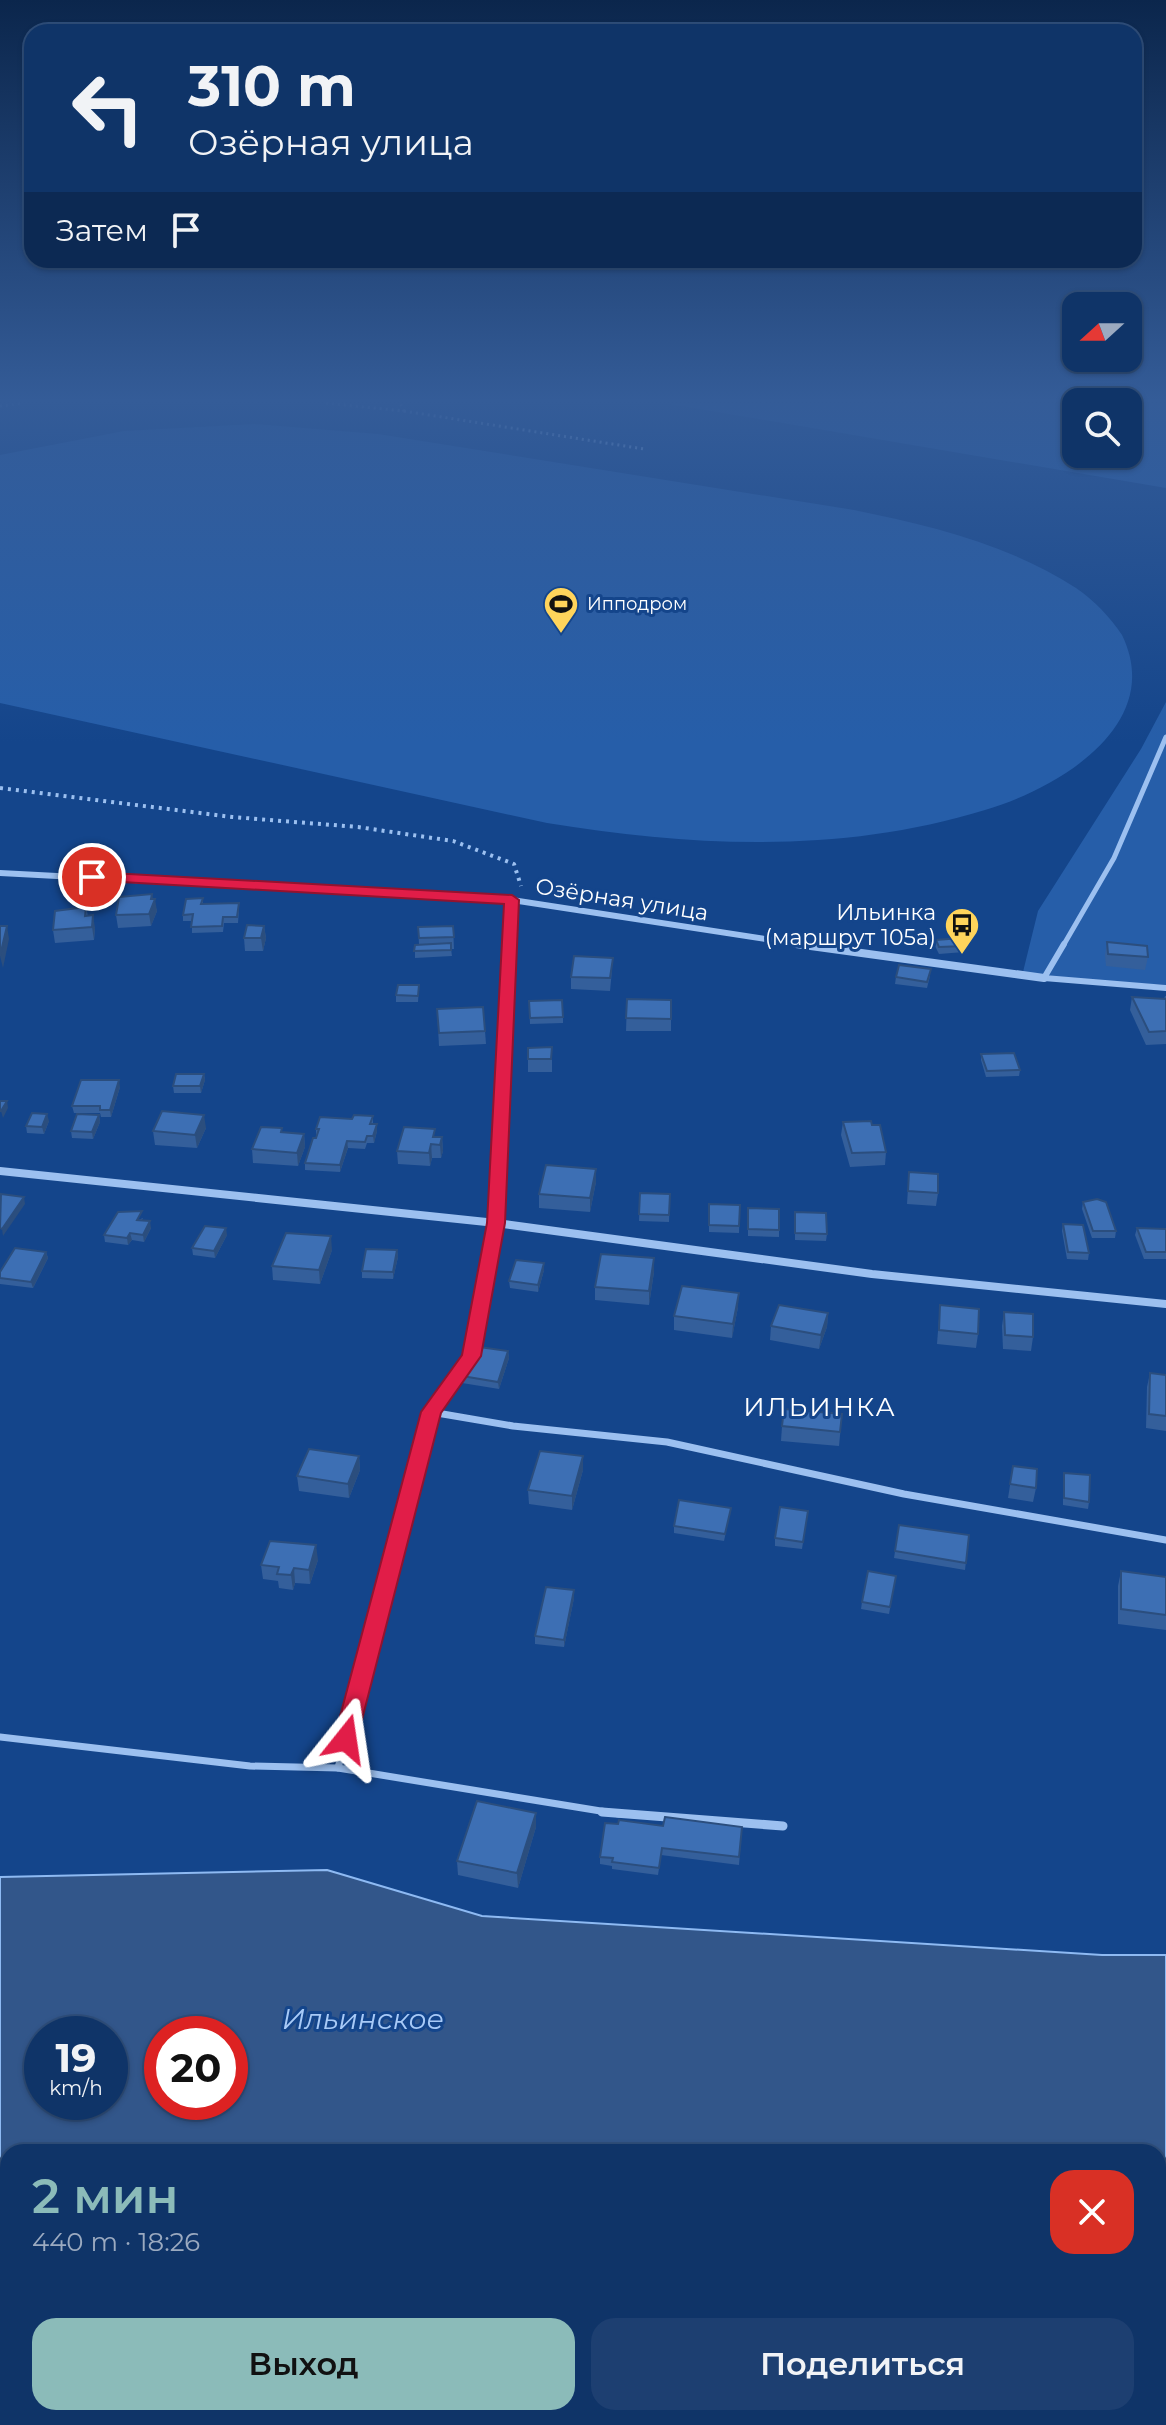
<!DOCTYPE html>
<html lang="ru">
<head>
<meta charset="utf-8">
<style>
  body { margin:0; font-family:Montserrat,sans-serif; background:#1d3f71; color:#f1f3f6; height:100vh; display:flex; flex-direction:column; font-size:30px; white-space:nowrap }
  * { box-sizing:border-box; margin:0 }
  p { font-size:26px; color:#9baac0 }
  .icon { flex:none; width:44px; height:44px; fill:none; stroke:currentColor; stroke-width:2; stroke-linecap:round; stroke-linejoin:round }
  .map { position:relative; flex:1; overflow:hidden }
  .panel { position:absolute; left:0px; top:2144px; width:1166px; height:282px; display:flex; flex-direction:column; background:#0f3468; border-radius:24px 24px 0 0; box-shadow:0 2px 6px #0004,0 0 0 2px #2f4f7c }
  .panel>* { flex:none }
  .guide { position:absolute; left:24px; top:24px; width:1118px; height:244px; border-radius:24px; box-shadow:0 2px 6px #0004,0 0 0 2px #2f4f7c; background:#0f3468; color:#f1f3f6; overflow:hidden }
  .needle { width:52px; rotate:249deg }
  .buttons { position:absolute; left:1062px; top:292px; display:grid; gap:16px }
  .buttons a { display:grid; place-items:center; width:80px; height:80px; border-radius:16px; background:#0f3468; box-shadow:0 2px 6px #0004,0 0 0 2px #2f4f7c; font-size:40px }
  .speed { position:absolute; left:24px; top:2016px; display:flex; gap:16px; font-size:40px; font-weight:700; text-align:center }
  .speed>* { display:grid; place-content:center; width:104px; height:104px; border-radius:50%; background:#0f3468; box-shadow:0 2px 6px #0004,0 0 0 2px #2f4f7c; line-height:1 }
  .speed small { font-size:20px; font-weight:400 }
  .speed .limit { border:12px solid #d22; background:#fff; color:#111 }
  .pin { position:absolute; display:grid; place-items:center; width:68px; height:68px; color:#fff; margin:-34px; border:4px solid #fff; border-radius:50%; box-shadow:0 2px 8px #0007 }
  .me { position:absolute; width:88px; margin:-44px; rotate:15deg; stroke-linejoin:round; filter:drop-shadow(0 0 6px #0008) }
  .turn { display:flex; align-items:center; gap:28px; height:168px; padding:0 32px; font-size:36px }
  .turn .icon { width:104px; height:104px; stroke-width:2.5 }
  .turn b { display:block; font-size:56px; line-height:68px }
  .then { display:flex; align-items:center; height:76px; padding:0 32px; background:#0003; gap:16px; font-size:30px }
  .round { display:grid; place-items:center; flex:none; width:84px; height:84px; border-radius:24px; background:#1d3f71 }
  .overview { display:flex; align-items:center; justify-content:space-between; height:136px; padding:0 32px }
  h1 { font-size:48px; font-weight:600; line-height:60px; color:#8bbbb9 }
  .action { display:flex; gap:16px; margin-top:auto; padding:16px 32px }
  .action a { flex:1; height:92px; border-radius:24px; background:#8bbbb9; color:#111; font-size:32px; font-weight:600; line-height:92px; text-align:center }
  .action a+a { background:#1d3f71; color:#f1f3f6 }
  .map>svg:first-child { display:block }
  .green { fill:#265ea9 }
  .water { fill:#32568a; stroke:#8ebaf3; stroke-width:2; fill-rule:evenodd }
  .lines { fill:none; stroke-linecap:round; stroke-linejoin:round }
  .path-far1 { stroke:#9cc0f0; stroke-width:3; stroke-dasharray:2 4; stroke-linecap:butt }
  .path { stroke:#9cc0f0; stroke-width:4; stroke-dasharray:3 5; stroke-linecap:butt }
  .service-far3 { stroke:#9cc0f0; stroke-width:5 }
  .service-far2 { stroke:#9cc0f0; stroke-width:6 }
  .service-far1 { stroke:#9cc0f0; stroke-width:7 }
  .service { stroke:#9cc0f0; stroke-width:9 }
  .minor-far1 { stroke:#9cc0f0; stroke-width:6 }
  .minor { stroke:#9cc0f0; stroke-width:8 }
  .wall { fill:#345f9b }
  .shaded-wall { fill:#2b4e7e }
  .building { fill:#3d6fb4; stroke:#2b4e7e; stroke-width:2 }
  .route { fill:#e11d48; stroke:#92132f; stroke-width:2 }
  .labels { text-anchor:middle; stroke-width:6; stroke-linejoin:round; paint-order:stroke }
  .far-poi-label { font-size:18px; fill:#fff; stroke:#14458b; text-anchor:start }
  .street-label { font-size:22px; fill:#fff; stroke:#14458b }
  .poi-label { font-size:22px; fill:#fff; stroke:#14458b; text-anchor:end }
  .quarter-label { font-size:26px; letter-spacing:2px; fill:#fff; stroke:#14458b }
  .near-water-label { font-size:28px; font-style:italic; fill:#a8caf7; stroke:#14458b }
</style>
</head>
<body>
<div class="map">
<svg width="1166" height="2425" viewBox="0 0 1166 2425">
  <rect width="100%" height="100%" fill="#14458b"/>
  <g class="green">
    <polygon points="664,403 1076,403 1076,454 1128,454 1128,403 1166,403 1166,488"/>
    <path d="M 255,424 L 378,434 L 854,510 C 932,526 1008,544 1076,588 C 1094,600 1110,617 1122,635 C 1166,725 1057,789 985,810 C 842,854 693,847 547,823 L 0,703 L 0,455 L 124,431 Z"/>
    <polygon points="1166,702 1166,985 1022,976 1038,911 1141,749"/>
  </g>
  <path class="water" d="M 327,1870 L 482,1916 L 1102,1955 L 1166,1955 L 1166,2425 L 0,2425 L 0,1877 ZM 42,2034 L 110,2034 L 110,2102 L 42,2102 ZM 162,2034 L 230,2034 L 230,2102 L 162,2102 ZM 8,2152 L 1158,2152 L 1158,2418 L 8,2418 Z"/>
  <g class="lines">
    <g class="path-far1">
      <polyline points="326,403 404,411 400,403"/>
      <polyline points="0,406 23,403"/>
      <polyline points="404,411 644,449"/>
    </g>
    <polyline class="path" points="0,788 232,817 358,827 453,841 514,864 521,886"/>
    <polyline class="service-far3" points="1063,946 1114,858 1166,737"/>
    <g class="service-far2">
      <polyline points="1064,944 1044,978 1166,988"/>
      <polyline points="477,1329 496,1223"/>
    </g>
    <g class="service-far1">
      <polyline points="477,1327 472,1356 431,1412 513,1426 667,1442 904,1494 1166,1540"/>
      <polyline points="0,1737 250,1766 338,1768 431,1412"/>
      <polyline points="338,1768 619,1814"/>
    </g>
    <polyline class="service" points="602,1812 783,1826"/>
    <g class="minor-far1">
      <polyline points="0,873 512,900 811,946"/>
      <polyline points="510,946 512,900"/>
    </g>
    <g class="minor">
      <polyline points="796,944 1044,978"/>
      <polyline points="0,1171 496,1223 872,1274 1166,1304"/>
      <polyline points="496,1223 510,944"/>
    </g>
  </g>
  <g class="wall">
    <polygon points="203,898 203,904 239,909 238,923 224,923 223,932 192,933 192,921 183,921 183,915"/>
    <polygon points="153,899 157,911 151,926 118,928 116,915"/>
    <polygon points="86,907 88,916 95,928 94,940 55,943 53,930"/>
    <polygon points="264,926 266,938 263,951 245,951 244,938"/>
    <polygon points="453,926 454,949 451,949 452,956 415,958 415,945 419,944 418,927"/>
    <polygon points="936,940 965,946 964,952 939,954 935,946"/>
    <polygon points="1107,942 1148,957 1145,970 1106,966 1105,955"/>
    <polygon points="612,970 610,991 571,989 571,977"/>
    <polygon points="930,976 927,988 895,984 896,977"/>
    <polygon points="419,985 418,1002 396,1002 396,995"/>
    <polygon points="1165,996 1166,996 1166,1044 1146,1045 1130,1010 1132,997 1164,999"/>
    <polygon points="627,999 671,1000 671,1031 626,1031"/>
    <polygon points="529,1001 563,1017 563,1023 530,1024"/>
    <polygon points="437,1009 485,1031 486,1044 439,1046"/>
    <polygon points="552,1047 552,1072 528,1072 528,1048"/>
    <polygon points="981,1054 1020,1070 1019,1076 986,1077 981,1060"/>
    <polygon points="204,1074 205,1080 201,1093 174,1093 173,1086"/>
    <polygon points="120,1087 111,1117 101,1117 100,1113 74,1113 72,1106"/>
    <polygon points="99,1115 100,1122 93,1139 72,1138 71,1131"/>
    <polygon points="373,1116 373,1124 377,1124 377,1131 374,1143 367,1143 365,1149 348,1148 340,1172 305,1170 305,1163 316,1138 316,1129 352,1119"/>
    <polygon points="49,1121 44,1134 27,1133 26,1126"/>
    <polygon points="843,1122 872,1125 886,1152 885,1165 850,1167 841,1135"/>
    <polygon points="206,1128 197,1148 155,1145 153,1131"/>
    <polygon points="283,1132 304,1134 305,1147 298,1166 253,1163 252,1149"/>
    <polygon points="436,1137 442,1137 443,1151 441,1158 432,1158 430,1166 398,1164 397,1151"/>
    <polygon points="909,1172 938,1193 936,1206 907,1204"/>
    <polygon points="596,1182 590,1212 539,1208 539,1194"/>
    <polygon points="640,1193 670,1194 669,1222 639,1221"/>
    <polygon points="1083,1202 1116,1231 1115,1238 1092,1238 1082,1209"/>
    <polygon points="709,1204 740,1205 739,1233 709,1232"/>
    <polygon points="748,1208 779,1230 779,1237 748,1236"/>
    <polygon points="795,1212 827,1234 826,1241 795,1240"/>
    <polygon points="143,1218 142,1220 151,1228 144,1242 132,1240 128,1245 105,1242 104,1235"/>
    <polygon points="1063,1224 1089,1253 1088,1260 1067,1259 1062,1231"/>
    <polygon points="1137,1228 1166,1229 1166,1259 1144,1259 1135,1235"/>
    <polygon points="227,1235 215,1258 193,1255 192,1248"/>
    <polygon points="332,1250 320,1284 273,1280 272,1266"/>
    <polygon points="397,1250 398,1257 393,1279 362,1278 362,1271"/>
    <polygon points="46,1252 48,1258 33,1288 0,1284 0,1272"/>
    <polygon points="654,1258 654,1272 649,1305 595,1300 595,1287"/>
    <polygon points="544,1270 538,1292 510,1288 509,1281"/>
    <polygon points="940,1305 978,1334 976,1348 937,1344"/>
    <polygon points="738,1307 732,1338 674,1330 674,1316"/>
    <polygon points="1004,1312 1033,1337 1031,1351 1003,1349 1002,1326"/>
    <polygon points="828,1313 827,1327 819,1349 770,1340 771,1326"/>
    <polygon points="508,1351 509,1358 499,1389 462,1383 462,1376"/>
    <polygon points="1150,1373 1166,1375 1166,1431 1146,1428 1147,1387"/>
    <polygon points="842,1414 839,1446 781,1441 782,1426"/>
    <polygon points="359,1456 360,1470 349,1498 299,1491 297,1476"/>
    <polygon points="1013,1466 1036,1488 1033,1502 1008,1498"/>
    <polygon points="583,1470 572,1510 529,1504 528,1490"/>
    <polygon points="1064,1473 1089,1502 1088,1509 1063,1505 1063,1480"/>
    <polygon points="731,1508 724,1541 674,1533 674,1526"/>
    <polygon points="808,1511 802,1549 775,1546 775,1538"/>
    <polygon points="899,1525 969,1535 965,1570 894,1558"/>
    <polygon points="318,1560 310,1584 295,1583 293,1590 279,1588 278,1581 263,1579 261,1565"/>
    <polygon points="1121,1571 1166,1577 1166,1630 1118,1624 1118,1586"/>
    <polygon points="896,1576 889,1614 861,1609 862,1602"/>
    <polygon points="574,1590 574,1598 564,1647 535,1644 535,1636"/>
    <polygon points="618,1824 742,1827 739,1865 661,1855 658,1875 612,1869 612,1866 600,1864 600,1857"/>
    <polygon points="536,1827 518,1888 458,1875 457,1861"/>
  </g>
  <g class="shaded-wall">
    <polygon points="152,894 154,903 155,899 157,911 151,926 149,914"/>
    <polygon points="93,915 95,928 94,940 92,927"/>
    <polygon points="7,926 9,939 3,968 0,956"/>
    <polygon points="264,926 266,938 263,951 261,938"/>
    <polygon points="204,1074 205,1080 201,1093 200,1086"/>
    <polygon points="119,1080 120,1087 111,1117 110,1110"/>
    <polygon points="7,1101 8,1108 3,1118 1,1111"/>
    <polygon points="47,1114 49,1121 44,1134 42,1127"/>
    <polygon points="99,1115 100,1122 93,1139 92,1132"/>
    <polygon points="204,1115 206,1128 197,1148 195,1135"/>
    <polygon points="377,1124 377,1131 374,1143 373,1136"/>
    <polygon points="304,1134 305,1147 298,1166 297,1153"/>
    <polygon points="442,1137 443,1151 441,1158 440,1145"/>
    <polygon points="347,1141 348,1148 340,1172 340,1165"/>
    <polygon points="431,1144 432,1158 430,1166 429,1153"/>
    <polygon points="596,1169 596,1182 590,1212 590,1198"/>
    <polygon points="24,1197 25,1204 3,1236 2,1229"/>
    <polygon points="150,1221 151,1228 144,1242 143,1235"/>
    <polygon points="226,1228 227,1235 215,1258 214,1251"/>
    <polygon points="130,1233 132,1240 128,1245 127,1238"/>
    <polygon points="331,1236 332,1250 320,1284 319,1270"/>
    <polygon points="397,1250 398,1257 393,1279 393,1272"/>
    <polygon points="46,1252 48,1258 33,1288 31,1282"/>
    <polygon points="654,1258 654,1272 649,1305 649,1291"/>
    <polygon points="544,1263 544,1270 538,1292 538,1285"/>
    <polygon points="739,1293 738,1307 732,1338 733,1324"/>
    <polygon points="828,1313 827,1327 819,1349 821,1335"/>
    <polygon points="508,1351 509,1358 499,1389 498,1382"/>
    <polygon points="359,1456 360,1470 349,1498 348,1484"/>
    <polygon points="583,1456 583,1470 572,1510 572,1496"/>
    <polygon points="316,1545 318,1560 310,1584 309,1570"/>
    <polygon points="294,1568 295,1583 293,1590 291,1575"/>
    <polygon points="574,1590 574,1598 564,1647 564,1640"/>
    <polygon points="536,1813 536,1827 518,1888 517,1873"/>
  </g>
  <g class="building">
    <polygon points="152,894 151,899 155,899 149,914 116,915 119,897"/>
    <polygon points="203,898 201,904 239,903 237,917 223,917 222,926 191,927 193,914 183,915 186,899"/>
    <polygon points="86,907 85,916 93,915 92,927 53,930 55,911"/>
    <polygon points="247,925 264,926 261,938 244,938"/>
    <polygon points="0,926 7,926 0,956"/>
    <polygon points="453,926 454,937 419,938 418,927"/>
    <polygon points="961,938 965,946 939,947 936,940"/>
    <polygon points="1107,942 1147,946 1148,957 1108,954"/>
    <polygon points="451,943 451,950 414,951 415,945"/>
    <polygon points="574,956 613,958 610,978 571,977"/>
    <polygon points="899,965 931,969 927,982 896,977"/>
    <polygon points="398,985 419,985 418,996 396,995"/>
    <polygon points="1132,997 1166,999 1166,1031 1149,1032"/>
    <polygon points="627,999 671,1000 671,1019 626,1018"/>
    <polygon points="562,1000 563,1017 530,1018 529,1001"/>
    <polygon points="483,1007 485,1031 439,1033 437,1009"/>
    <polygon points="552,1047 551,1059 528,1059 528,1048"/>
    <polygon points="1014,1053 1020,1070 987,1071 981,1054"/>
    <polygon points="176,1074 204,1074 200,1086 173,1086"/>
    <polygon points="81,1080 119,1080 110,1110 100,1110 100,1106 72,1106"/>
    <polygon points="0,1101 7,1101 1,1111 0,1111"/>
    <polygon points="162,1111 204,1115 195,1135 153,1131"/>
    <polygon points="32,1113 47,1114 42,1127 26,1126"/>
    <polygon points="77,1114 99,1115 92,1132 71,1131"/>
    <polygon points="354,1115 373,1116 370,1124 377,1124 373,1136 367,1136 365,1142 347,1141 340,1165 305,1163 313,1138 316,1138 319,1129 316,1129 320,1117 352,1119"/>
    <polygon points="871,1121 872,1125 880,1125 886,1152 852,1153 843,1122"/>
    <polygon points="261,1127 282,1128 281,1132 304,1134 297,1153 252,1149"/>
    <polygon points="404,1127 435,1129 433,1137 442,1137 440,1145 431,1144 429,1153 397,1151"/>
    <polygon points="546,1165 596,1169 590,1198 539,1194"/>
    <polygon points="909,1172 938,1174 938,1193 908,1191"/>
    <polygon points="640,1193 670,1194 669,1215 639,1214"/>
    <polygon points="1,1194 24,1197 2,1229 0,1228"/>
    <polygon points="1097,1199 1106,1202 1116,1231 1093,1231 1083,1202"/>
    <polygon points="709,1204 740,1205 739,1226 709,1225"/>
    <polygon points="748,1208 779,1209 779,1230 748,1229"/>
    <polygon points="142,1211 137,1220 150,1221 143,1235 130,1233 127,1238 104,1235 118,1212"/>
    <polygon points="795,1212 826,1213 827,1234 795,1233"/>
    <polygon points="1063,1224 1083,1225 1089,1253 1068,1252"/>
    <polygon points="205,1226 226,1228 214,1251 192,1248"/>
    <polygon points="1137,1228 1166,1229 1166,1252 1146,1252"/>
    <polygon points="286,1233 331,1236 319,1270 272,1266"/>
    <polygon points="15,1248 46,1252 31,1282 0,1278 0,1272"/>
    <polygon points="366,1249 397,1250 393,1272 362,1271"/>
    <polygon points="601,1254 654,1258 649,1291 595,1287"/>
    <polygon points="516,1260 544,1263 538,1285 509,1281"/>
    <polygon points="682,1286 739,1293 733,1324 674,1316"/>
    <polygon points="779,1305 828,1313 821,1335 771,1326"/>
    <polygon points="940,1305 979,1309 978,1334 939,1330"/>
    <polygon points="1004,1312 1033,1314 1033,1337 1005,1335"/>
    <polygon points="472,1346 508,1351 498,1382 462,1376"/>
    <polygon points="1150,1373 1166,1375 1166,1416 1149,1414"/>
    <polygon points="784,1409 842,1414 840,1432 782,1426"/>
    <polygon points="309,1449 359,1456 348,1484 297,1476"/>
    <polygon points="540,1451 583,1456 572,1496 528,1490"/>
    <polygon points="1013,1466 1037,1469 1036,1488 1010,1484"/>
    <polygon points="1064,1473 1090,1475 1089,1502 1064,1498"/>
    <polygon points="679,1500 731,1508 725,1534 674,1526"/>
    <polygon points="780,1507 808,1511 803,1542 775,1538"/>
    <polygon points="899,1525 969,1535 966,1563 895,1551"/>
    <polygon points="270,1541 316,1545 309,1570 294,1568 291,1575 277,1574 279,1567 261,1565"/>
    <polygon points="868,1571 896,1576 890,1607 862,1602"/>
    <polygon points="1121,1571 1166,1577 1166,1615 1121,1609"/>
    <polygon points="546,1587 574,1590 564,1640 535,1636"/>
    <polygon points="477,1801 536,1813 517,1873 457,1861"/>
    <polygon points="665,1817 742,1827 739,1857 662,1848 659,1868 612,1862 613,1858 600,1857 605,1823 618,1824 619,1820 663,1826"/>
  </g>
  <linearGradient id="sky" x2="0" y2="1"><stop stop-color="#0b264c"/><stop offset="0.54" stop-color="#345c98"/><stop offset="1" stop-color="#345c98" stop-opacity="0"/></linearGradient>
  <rect width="1166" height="742" fill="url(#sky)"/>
  <polygon class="route" points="92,872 512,895 519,900 505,1223 481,1356 441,1413 357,1739 354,1746 346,1748 337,1746 334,1739 421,1412 462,1355 487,1223 504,904 87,880 87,874"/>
  <defs>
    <g id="stadium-pin" transform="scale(1.8)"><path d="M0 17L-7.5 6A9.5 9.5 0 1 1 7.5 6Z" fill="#ffd45b" stroke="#14458b"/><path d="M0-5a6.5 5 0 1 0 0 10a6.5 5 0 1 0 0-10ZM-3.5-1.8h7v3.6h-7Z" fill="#111"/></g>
    <g id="bus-pin" transform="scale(1.8)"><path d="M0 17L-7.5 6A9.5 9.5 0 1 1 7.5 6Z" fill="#ffd45b" stroke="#14458b"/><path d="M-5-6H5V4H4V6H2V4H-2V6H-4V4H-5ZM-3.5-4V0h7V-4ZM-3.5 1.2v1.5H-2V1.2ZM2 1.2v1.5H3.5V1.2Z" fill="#111"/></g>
  </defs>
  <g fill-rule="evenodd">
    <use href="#stadium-pin" x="561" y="604"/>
    <use href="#bus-pin" x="962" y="925"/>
  </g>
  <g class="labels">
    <g class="far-poi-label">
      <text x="587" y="610">Ипподром</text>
    </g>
    <g class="street-label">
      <text transform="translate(622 899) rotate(9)" y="8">Озёрная улица</text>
    </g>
    <g class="poi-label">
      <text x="936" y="920">Ильинка<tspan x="936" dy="25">(маршрут 105а)</tspan></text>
    </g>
    <g class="quarter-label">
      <text x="820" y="1416">ИЛЬИНКА</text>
    </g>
    <g class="near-water-label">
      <text x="363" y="2029">Ильинское</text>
    </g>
  </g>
</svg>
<div class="buttons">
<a><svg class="needle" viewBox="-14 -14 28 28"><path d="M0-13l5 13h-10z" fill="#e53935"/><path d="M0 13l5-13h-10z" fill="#9baac0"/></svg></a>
<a><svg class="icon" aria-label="search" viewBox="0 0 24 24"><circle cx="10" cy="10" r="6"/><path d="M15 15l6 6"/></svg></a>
</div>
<div class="speed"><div>19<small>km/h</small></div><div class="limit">20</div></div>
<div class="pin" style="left:92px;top:877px;background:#d93025"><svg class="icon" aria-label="arrive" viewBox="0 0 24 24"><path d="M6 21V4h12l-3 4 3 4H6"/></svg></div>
<svg class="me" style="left:346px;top:1739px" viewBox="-20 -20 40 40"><path d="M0-17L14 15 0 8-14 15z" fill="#e11d48" stroke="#fff" stroke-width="4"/></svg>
<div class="guide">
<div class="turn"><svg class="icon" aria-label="left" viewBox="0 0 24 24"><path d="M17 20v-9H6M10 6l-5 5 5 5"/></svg><div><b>310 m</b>Озёрная улица</div></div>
<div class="then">Затем<svg class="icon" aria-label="arrive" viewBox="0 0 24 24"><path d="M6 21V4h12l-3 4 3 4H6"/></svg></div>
</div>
<section class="panel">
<div class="overview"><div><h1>2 мин</h1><p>440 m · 18:26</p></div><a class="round" style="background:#d93025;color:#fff"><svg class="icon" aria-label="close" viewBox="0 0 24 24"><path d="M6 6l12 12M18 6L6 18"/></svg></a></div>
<div class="action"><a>Выход</a><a>Поделиться</a></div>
</section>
</div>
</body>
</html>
